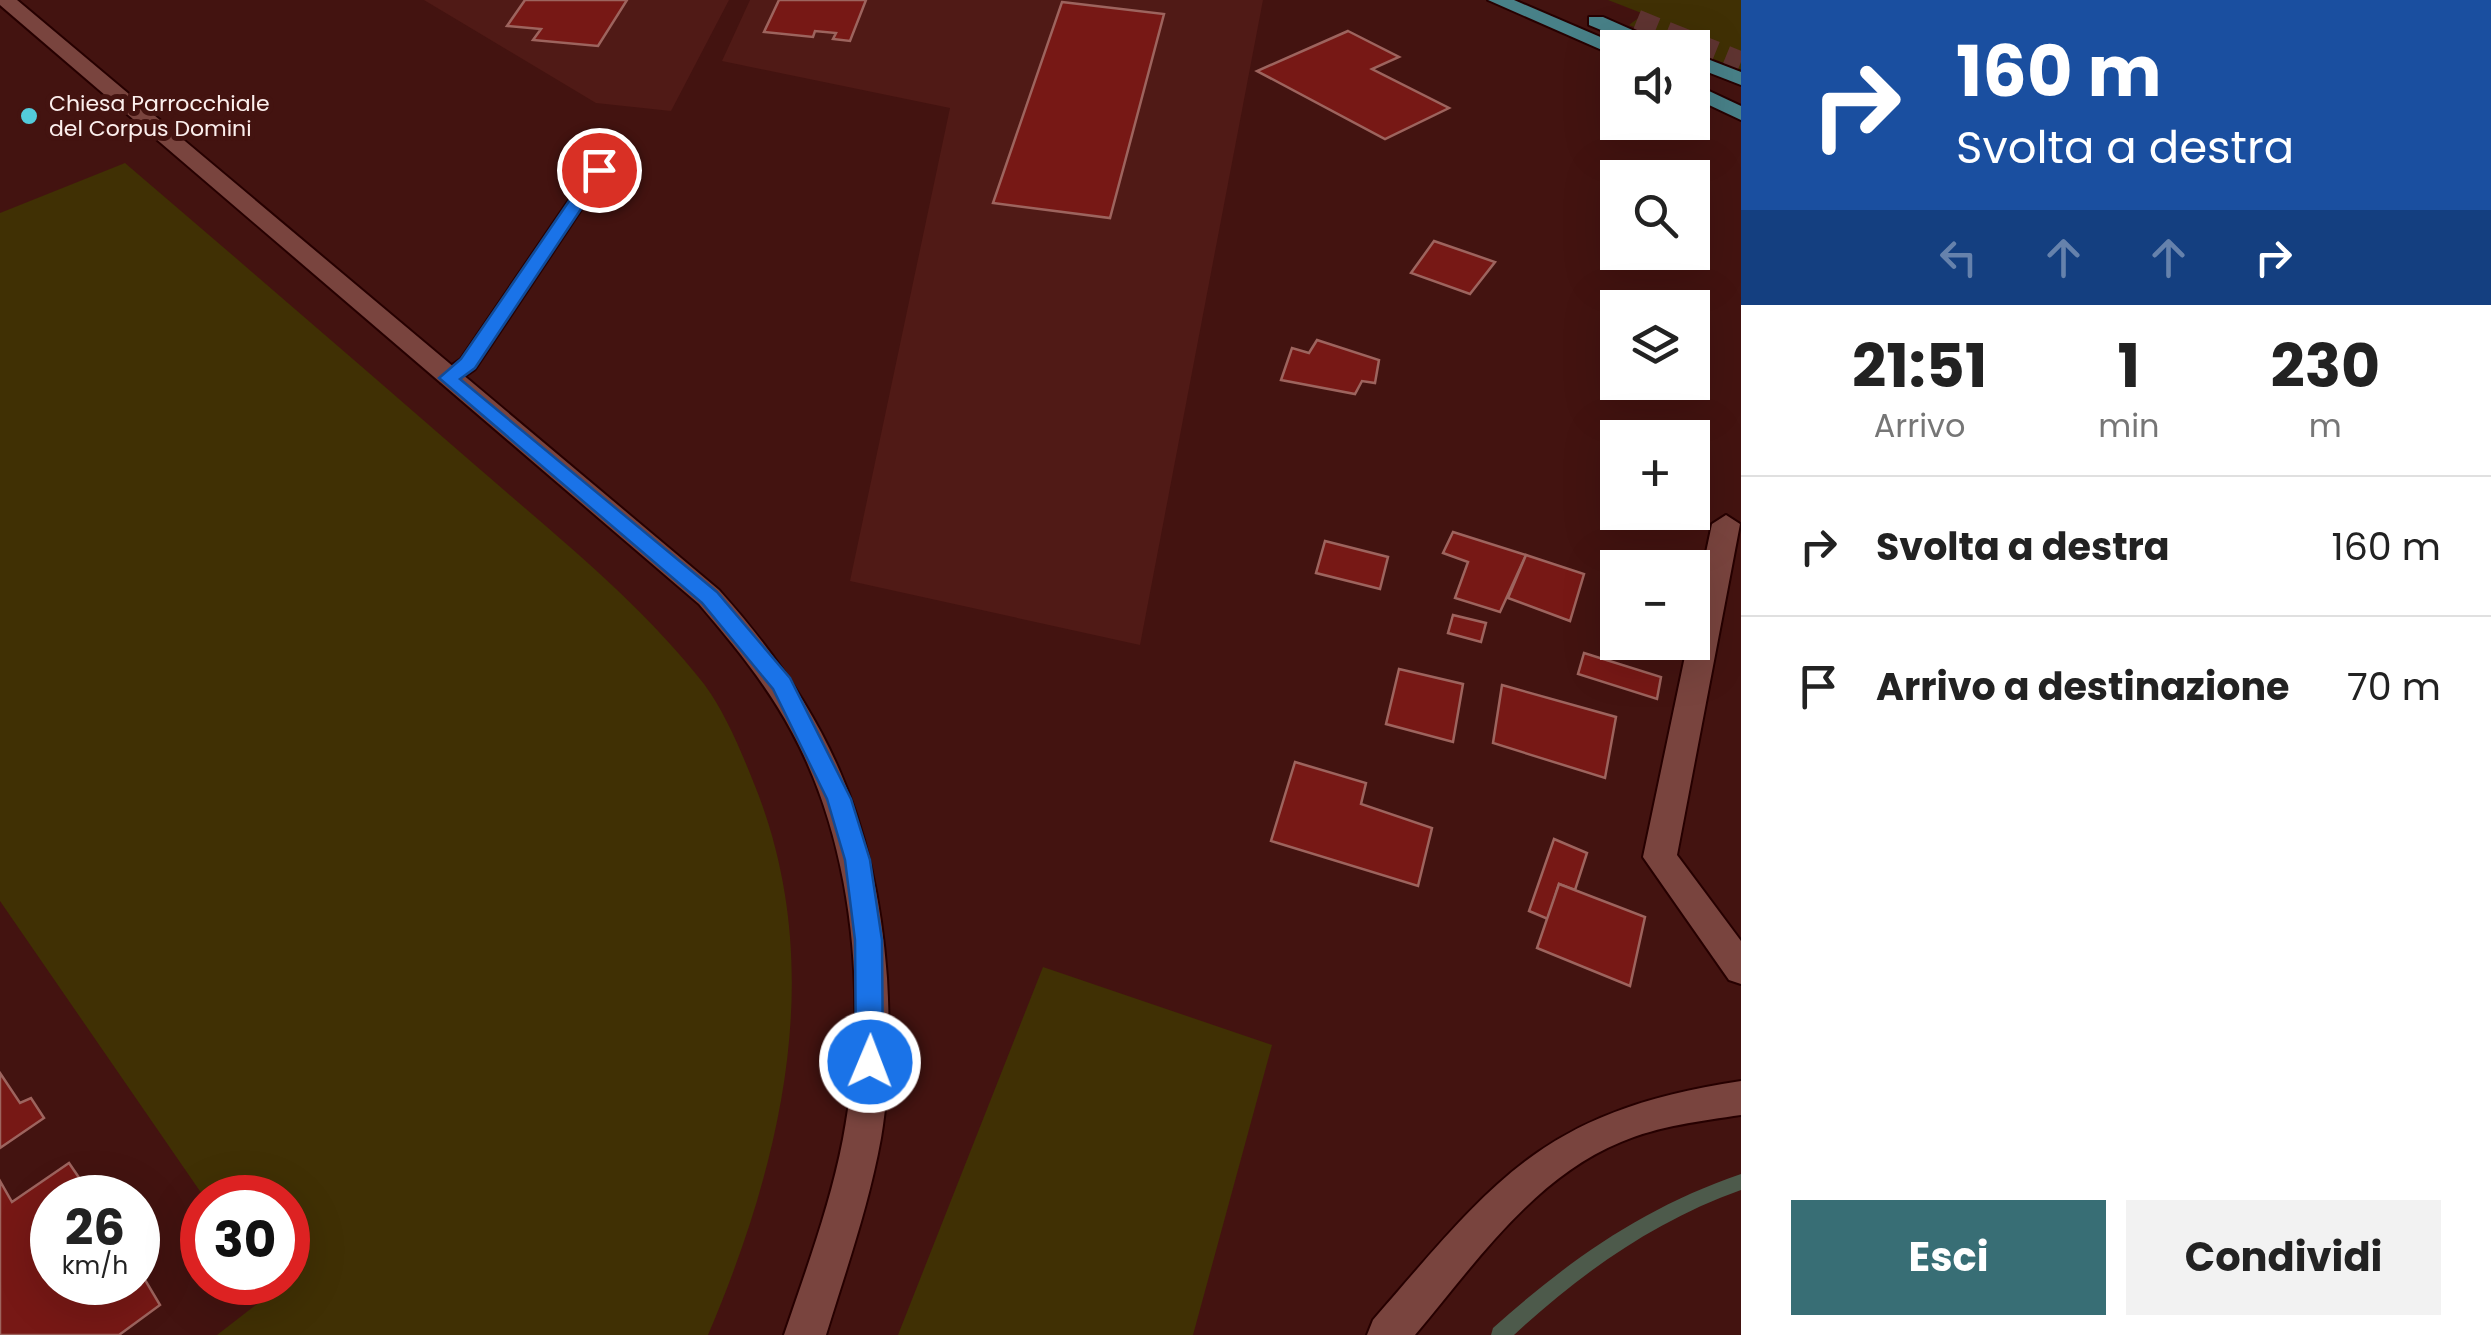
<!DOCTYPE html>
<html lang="it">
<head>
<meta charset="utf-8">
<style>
  body { margin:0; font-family:Poppins,sans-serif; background:#f2f2f2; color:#222; height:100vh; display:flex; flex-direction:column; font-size:38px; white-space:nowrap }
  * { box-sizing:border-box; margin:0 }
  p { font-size:32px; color:#767676 }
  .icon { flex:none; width:55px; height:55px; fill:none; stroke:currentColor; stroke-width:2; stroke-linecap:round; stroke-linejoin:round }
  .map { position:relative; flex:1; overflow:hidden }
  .drawer { display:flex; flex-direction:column; background:#fff; width:750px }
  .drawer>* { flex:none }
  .guide { background:#1a4fa0; color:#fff; overflow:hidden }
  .tools { position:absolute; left:1600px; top:30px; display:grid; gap:20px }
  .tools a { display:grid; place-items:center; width:110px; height:110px; border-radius:0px; background:#fff; box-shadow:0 10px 40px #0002; font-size:50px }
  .speed { position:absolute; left:30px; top:1175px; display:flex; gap:20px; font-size:50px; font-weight:700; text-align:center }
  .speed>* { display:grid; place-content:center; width:130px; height:130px; border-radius:50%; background:#fff; box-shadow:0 10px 40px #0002; line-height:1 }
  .speed small { font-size:25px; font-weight:400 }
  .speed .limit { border:15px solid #d22; background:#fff; color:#111 }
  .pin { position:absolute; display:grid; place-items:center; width:85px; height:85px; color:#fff; margin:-42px; border:5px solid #fff; border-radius:50%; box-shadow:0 2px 10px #0007 }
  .me { position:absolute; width:110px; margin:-55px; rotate:1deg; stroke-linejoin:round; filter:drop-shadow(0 0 8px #0008) }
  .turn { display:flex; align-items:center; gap:35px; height:210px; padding:0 50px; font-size:45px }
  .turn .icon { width:130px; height:130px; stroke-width:2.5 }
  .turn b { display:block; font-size:70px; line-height:85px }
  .lanes { display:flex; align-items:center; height:95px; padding:0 50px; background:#0003; justify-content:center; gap:50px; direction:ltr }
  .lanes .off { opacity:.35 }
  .eta { display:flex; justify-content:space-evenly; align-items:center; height:170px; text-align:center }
  .eta b { font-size:60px; font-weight:700; line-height:70px }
  .primary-button { display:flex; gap:20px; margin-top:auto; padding:20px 50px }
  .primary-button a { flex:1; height:115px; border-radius:0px; background:#386e75; color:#fff; font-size:40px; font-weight:700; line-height:115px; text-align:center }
  .primary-button a+a { background:#f2f2f2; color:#222 }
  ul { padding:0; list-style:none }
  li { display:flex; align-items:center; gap:30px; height:140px; padding:0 50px; border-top:2px solid #e0e0e0 }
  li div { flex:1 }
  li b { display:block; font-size:38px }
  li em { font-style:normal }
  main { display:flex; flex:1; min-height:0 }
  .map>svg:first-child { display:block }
  .built { fill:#501a16 }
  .green { fill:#403004 }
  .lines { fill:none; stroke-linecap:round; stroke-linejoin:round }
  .stream { fill:#4d5a4b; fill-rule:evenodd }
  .building { fill:#771815; stroke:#9d645e; stroke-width:2.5 }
  .primary-tunnel { stroke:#5f3431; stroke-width:21; stroke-dasharray:21 11; stroke-linecap:butt }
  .service-casing { stroke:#260000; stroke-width:4 }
  .minor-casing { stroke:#260000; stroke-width:4 }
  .primary-casing { stroke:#260000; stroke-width:4 }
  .service { fill:#79443e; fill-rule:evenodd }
  .minor { fill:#79443e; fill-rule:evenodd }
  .primary { fill:#488188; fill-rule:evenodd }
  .route { fill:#1a73e8; stroke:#114b97; stroke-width:2.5 }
  .poi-dot { fill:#53cbdb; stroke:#431310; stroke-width:4 }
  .labels { text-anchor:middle; stroke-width:10; stroke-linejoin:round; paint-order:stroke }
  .far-poi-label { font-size:22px; fill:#fcefed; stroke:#431310; text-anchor:start }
</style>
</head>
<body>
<main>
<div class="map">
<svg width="1741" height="1335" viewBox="0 0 1741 1335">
  <rect width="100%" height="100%" fill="#431310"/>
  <g class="built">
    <polygon points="424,0 729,0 671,111 596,103"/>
    <polygon points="750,0 1263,0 1140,645 850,581 950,108 722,61"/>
  </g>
  <g class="green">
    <polygon points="1608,0 1741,0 1741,70 1629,25 1644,14"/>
    <path d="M 125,163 C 242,263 359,364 475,465 C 554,534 639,601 704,684 C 726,714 741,751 755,786 C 828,968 782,1161 708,1335 L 217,1335 L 270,1294 L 263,1283 L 288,1282 L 288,1198 L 204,1197 L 0,901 L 0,213 Z"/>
    <polygon points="1043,967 1272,1045 1193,1335 898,1335"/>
  </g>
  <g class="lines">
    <path class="stream" d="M 1741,1174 L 1741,1190 C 1654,1221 1581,1273 1514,1335 L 1491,1335 L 1493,1328 C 1569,1260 1644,1207 1741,1174 Z"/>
  </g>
  <g class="building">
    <polygon points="525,0 627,0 598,46 533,40 541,29 507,26"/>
    <polygon points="779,0 866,0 850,41 833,39 836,33 815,31 813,37 764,32"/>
    <polygon points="1062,2 1164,14 1110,218 993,203"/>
    <polygon points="1348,31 1399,57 1372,69 1449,108 1385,139 1257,71"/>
    <polygon points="1434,241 1495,262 1470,294 1411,273"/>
    <polygon points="1317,340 1379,360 1375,383 1362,381 1355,394 1281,380 1292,348 1309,353"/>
    <polygon points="1453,532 1526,555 1500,612 1455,598 1468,562 1443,553"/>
    <polygon points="1325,541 1388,557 1380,589 1316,573"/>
    <polygon points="1526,555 1584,574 1570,621 1508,598"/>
    <polygon points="1453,615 1486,623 1481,642 1448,633"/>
    <polygon points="1584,653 1661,677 1657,699 1578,674"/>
    <polygon points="1399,669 1463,684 1453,742 1386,724"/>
    <polygon points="1502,685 1616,717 1605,778 1493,743"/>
    <polygon points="1295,762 1366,783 1361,804 1432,828 1418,886 1271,841"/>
    <polygon points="1554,839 1587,853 1575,890 1559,884 1548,919 1529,911"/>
    <polygon points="1559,884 1645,917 1630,986 1537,948"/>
    <polygon points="0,1073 20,1103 31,1098 44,1118 0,1148"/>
    <polygon points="69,1163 93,1198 52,1198 52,1243 41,1251 52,1268 52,1282 62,1282 69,1295 88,1282 138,1282 138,1268 160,1305 119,1335 0,1335 0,1181 12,1202"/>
  </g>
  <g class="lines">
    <polyline class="primary-tunnel" points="1637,20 1741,62"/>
    <g class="service-casing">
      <polygon id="service" points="599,164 608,169 475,369 455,383 441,383 441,373 461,359 593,165"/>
    </g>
    <g class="minor-casing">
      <g id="minor">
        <path d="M 0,0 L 17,0 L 719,590 C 825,708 876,819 887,978 C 890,1031 890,1085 881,1138 C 869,1205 846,1270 826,1335 L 784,1335 C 806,1270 830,1206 843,1139 C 868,1010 856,850 792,732 C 767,685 734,645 699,604 L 0,5 Z"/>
        <polygon points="1726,515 1740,524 1677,855 1741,941 1741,984 1729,980 1643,857 1688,642 1692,642 1692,619 1712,524"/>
        <path d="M 1741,1081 L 1741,1115 C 1701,1121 1658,1126 1621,1142 C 1533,1178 1474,1265 1415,1335 L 1367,1335 L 1373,1320 C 1497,1177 1544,1111 1741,1081 Z"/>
      </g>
    </g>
    <g class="primary-casing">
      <g id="primary">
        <polygon points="1488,0 1514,0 1626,48 1618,48 1618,56 1611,54"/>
        <polygon points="1589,17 1603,17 1673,48 1644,48 1589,25"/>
        <polygon points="1692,53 1741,72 1741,85 1692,66"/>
        <polygon points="1692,83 1741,106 1741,120 1692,97"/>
      </g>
    </g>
    <use href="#service" class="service"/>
    <use href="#minor" class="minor"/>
    <use href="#primary" class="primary"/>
  </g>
  <polygon class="route" points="593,166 607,170 475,368 460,379 717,592 790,678 851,799 870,860 882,940 883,1062 879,1071 870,1074 860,1071 856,1062 855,940 845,860 827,799 773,689 702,603 439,378 461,359"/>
  <circle class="poi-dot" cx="29" cy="116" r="10"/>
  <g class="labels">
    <g class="far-poi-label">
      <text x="49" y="111">Chiesa Parrocchiale<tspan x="49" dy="25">del Corpus Domini</tspan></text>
    </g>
  </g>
</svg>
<div class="tools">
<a><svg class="icon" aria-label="sound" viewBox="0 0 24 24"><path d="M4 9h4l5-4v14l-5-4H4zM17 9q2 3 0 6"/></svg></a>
<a><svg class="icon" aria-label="search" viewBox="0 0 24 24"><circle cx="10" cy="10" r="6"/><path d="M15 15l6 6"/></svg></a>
<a><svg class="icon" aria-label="layers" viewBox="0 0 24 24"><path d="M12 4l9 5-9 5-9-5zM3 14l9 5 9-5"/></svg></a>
<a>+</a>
<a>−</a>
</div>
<div class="speed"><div>26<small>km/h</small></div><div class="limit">30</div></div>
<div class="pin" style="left:599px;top:170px;background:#d93025"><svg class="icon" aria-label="arrive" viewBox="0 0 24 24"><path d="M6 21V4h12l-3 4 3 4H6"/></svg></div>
<svg class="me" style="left:870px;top:1062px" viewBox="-20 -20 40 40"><circle r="17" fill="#1a73e8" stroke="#fff" stroke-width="3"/><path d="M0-11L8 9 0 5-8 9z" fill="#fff"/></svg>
</div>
<section class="drawer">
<div class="guide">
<div class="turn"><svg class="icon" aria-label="right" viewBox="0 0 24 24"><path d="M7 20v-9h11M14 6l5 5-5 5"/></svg><div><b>160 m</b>Svolta a destra</div></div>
<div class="lanes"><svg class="icon off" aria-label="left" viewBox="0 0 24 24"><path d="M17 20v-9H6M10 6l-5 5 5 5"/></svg><svg class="icon off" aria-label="ahead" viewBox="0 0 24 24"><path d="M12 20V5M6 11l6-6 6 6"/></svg><svg class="icon off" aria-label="ahead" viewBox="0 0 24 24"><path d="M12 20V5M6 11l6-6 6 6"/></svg><svg class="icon" aria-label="right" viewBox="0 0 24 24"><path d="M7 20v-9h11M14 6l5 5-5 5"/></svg></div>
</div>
<div class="eta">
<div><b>21:51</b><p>Arrivo</p></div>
<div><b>1</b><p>min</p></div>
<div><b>230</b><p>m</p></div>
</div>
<ul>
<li><svg class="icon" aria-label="right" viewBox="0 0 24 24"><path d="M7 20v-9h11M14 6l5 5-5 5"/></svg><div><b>Svolta a destra</b></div><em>160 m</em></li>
<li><svg class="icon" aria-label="arrive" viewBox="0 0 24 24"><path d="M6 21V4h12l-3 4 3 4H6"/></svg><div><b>Arrivo a destinazione</b></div><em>70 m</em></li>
</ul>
<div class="primary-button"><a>Esci</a><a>Condividi</a></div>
</section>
</main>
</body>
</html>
